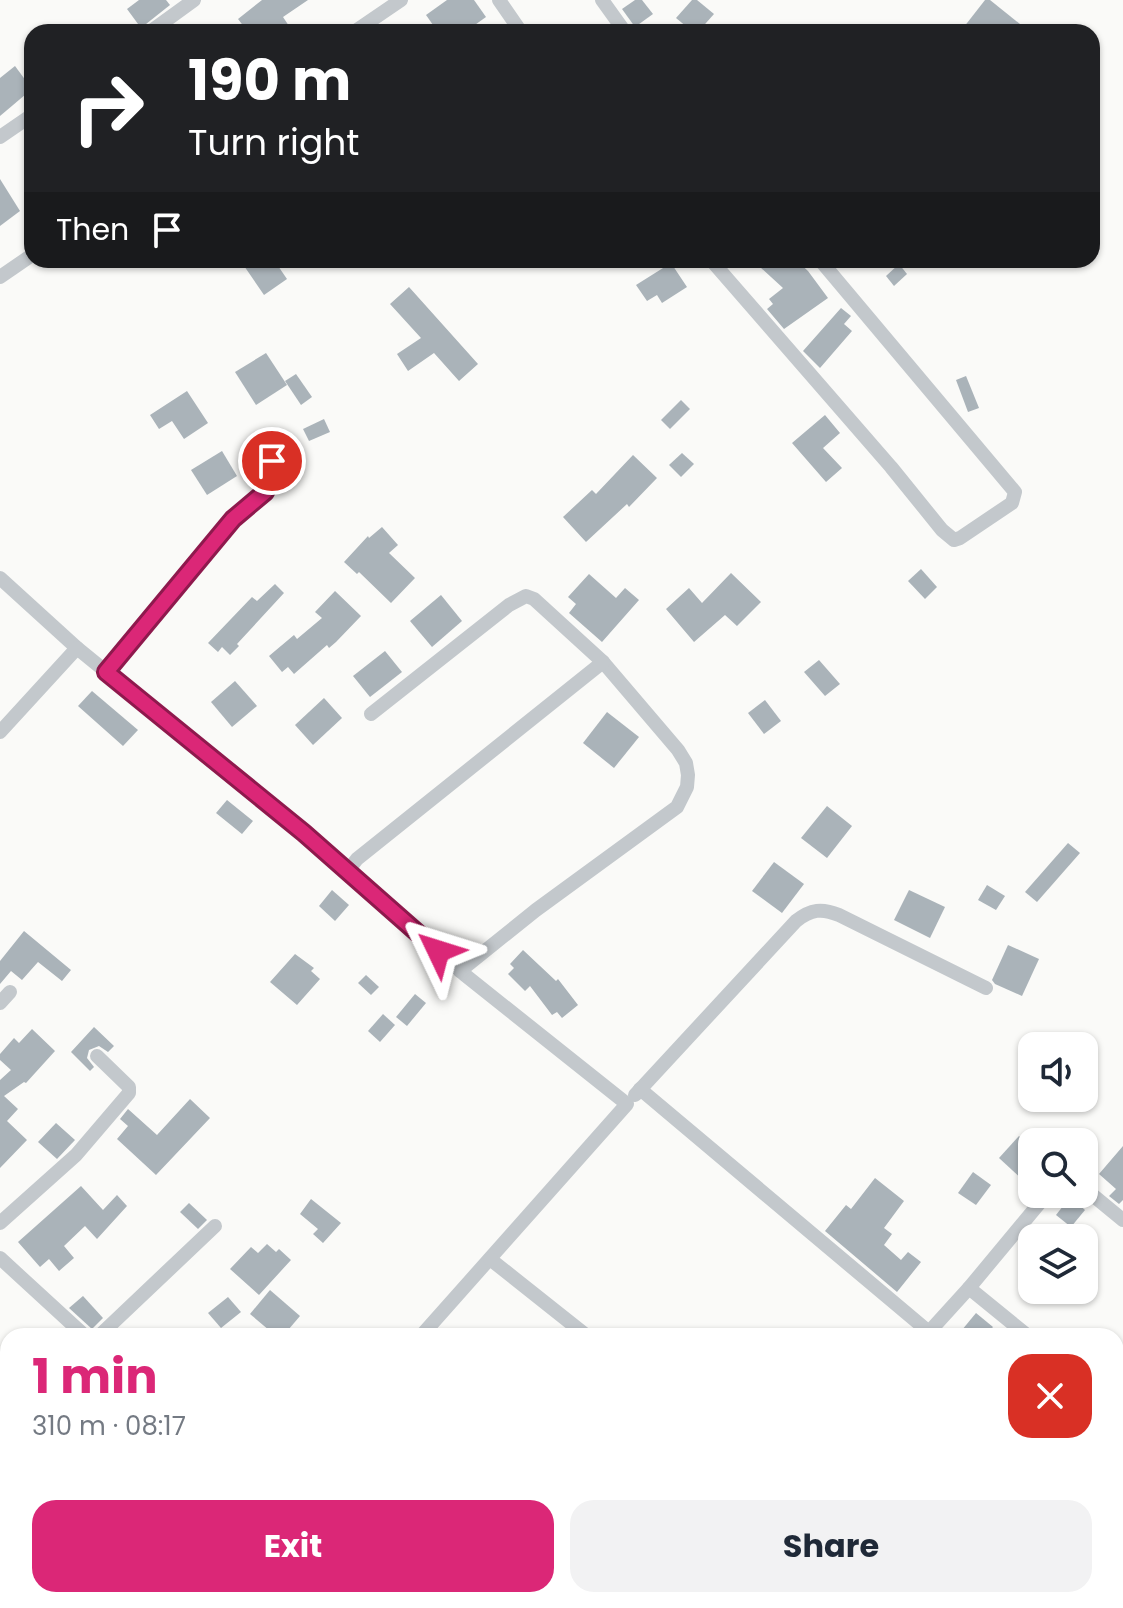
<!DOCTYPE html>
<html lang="en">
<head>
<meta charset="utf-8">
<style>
  body { margin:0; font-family:Poppins,sans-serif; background:#f2f2f3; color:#1f2937; height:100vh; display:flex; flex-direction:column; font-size:30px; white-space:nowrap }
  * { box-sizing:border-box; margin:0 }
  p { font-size:26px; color:#747a83 }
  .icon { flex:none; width:44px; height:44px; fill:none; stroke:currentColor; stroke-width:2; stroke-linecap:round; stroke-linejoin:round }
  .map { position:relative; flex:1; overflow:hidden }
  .panel { position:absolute; left:0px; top:1328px; width:1124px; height:280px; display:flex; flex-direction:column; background:#fff; border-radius:24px 24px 0 0; box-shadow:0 2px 6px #0004 }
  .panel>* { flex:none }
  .banner { position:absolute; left:24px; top:24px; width:1076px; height:244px; border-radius:24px; box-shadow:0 2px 6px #0004; background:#202124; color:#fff; overflow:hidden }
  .buttons { position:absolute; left:1018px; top:1032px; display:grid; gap:16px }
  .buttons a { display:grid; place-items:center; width:80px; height:80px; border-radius:16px; background:#fff; box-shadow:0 2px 6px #0004; font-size:40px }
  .pin { position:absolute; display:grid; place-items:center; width:68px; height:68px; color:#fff; margin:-34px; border:4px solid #fff; border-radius:50%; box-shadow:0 2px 8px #0007 }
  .me { position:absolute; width:88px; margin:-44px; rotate:311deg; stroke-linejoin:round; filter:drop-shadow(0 0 6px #0008) }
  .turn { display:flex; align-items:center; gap:28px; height:168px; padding:0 32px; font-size:36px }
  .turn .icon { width:104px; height:104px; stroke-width:2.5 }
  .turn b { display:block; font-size:56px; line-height:68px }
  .then { display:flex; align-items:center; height:76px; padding:0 32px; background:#0003; gap:16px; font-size:30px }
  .round { display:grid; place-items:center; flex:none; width:84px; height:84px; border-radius:24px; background:#f2f2f3 }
  .overview { display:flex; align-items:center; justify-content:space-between; height:136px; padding:0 32px }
  h1 { font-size:48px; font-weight:700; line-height:60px; color:#db2777 }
  .primary-button { display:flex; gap:16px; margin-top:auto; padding:16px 32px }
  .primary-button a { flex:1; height:92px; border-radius:24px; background:#db2777; color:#fff; font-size:32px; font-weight:700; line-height:92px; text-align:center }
  .primary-button a+a { background:#f2f2f3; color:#1f2937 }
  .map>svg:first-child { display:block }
  .building { fill:#aab3b9 }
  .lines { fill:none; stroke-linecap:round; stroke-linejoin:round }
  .street { stroke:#c3c8cc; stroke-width:14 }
  .route-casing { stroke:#8e194d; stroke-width:20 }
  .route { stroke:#db2777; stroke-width:14 }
</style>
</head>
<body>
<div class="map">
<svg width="1123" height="1608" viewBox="0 0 1123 1608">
  <rect width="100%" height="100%" fill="#fafaf8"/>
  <g class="building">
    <polygon points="139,0 166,0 170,5 141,28 127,9"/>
    <polygon points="262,0 308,0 283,17 293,32 248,32 238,19"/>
    <polygon points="447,0 474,0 486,17 465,32 438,32 426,15"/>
    <polygon points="635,0 642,0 653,14 635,27 622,9"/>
    <polygon points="692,0 697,0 714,14 698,32 693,32 676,18"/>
    <polygon points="985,0 990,0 1020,24 1013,32 960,32"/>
    <polygon points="15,66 32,89 0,116 0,78"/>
    <polygon points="0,179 20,211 0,226"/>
    <polygon points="240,260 274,260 287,279 264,295"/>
    <polygon points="767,260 796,260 808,271 828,298 784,329 767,309 773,304 769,299 783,288 760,267"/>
    <polygon points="671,263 687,287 662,303 657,295 647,301 636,285"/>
    <polygon points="899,264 907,274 894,286 886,276"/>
    <polygon points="409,287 478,364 459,381 434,353 408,371 397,354 421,338 390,304"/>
    <polygon points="841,308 851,316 844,324 852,331 820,368 803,351"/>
    <polygon points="266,353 287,385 256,405 235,372"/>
    <polygon points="296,374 312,397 301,405 285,381"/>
    <polygon points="966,376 979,408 968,412 956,380"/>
    <polygon points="187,391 208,423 184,439 172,421 159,429 150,415"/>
    <polygon points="681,400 690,409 670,429 661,420"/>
    <polygon points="825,415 840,433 823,448 842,468 826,482 792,443"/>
    <polygon points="324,419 330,432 309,441 303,429"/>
    <polygon points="222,451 237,476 207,495 191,470"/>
    <polygon points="682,453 694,464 681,477 669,465"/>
    <polygon points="633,455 657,478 629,507 627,504 586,542 563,517 592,490 596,494"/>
    <polygon points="382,527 398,545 389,553 415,578 391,603 359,572 357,574 344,562 368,536 369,538"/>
    <polygon points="921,569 937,587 925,599 908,581"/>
    <polygon points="731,573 761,602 737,626 725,615 694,642 666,609 689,588 702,603"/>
    <polygon points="589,574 616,598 625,588 639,600 602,642 569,613 576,604 568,597"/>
    <polygon points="275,584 284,593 237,644 239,646 230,655 222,647 218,652 208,643 252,597 257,601"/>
    <polygon points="335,591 361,616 336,642 329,648 327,645 294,674 288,667 282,672 269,656 294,635 297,639 322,618 315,612"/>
    <polygon points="441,595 462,621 432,647 410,621"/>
    <polygon points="385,651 402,672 370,697 353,676"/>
    <polygon points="819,660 840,684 825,696 804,672"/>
    <polygon points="235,681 257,706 232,727 211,702"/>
    <polygon points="92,691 138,730 123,746 78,706"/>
    <polygon points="324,698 342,718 313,745 295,725"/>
    <polygon points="765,700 781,721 764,734 748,713"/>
    <polygon points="607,712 639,737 614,768 583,743"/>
    <polygon points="227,800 253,821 242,834 216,813"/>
    <polygon points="827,806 852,826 827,858 801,838"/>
    <polygon points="1068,843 1080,853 1037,902 1025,892"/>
    <polygon points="774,862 804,884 782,913 752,891"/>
    <polygon points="987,885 1005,896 996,910 978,900"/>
    <polygon points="332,890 349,905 335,921 319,906"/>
    <polygon points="909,890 945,907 930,938 894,920"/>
    <polygon points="24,931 71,970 62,981 38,962 22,980 11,971 0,984 0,961"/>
    <polygon points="1008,945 1039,959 1022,996 995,984 992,980"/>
    <polygon points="523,950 556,981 558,979 578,1005 562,1018 557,1012 552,1015 530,986 525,991 508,974 514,968 510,964"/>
    <polygon points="295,954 314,968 311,971 320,979 297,1005 270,982"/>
    <polygon points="366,975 379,987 371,995 358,983"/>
    <polygon points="415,994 426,1003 407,1026 396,1017"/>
    <polygon points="383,1014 395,1025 380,1042 368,1031"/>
    <polygon points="94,1027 114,1046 108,1052 99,1046 89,1050 87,1058 94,1067 90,1071 71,1052"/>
    <polygon points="32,1029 55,1051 26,1083 24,1082 4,1096 18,1109 7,1121 27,1140 0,1168 0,1080 11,1070 0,1060 0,1054 14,1038 19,1043"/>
    <polygon points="190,1099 210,1118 156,1175 117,1139 128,1126 120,1119 128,1109 157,1135"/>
    <polygon points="56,1123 75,1140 57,1159 38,1142"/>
    <polygon points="1019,1136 1032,1149 1032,1172 1024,1181 999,1158"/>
    <polygon points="1123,1146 1123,1200 1119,1204 1109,1196 1116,1189 1099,1174"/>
    <polygon points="973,1172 991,1185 976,1205 958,1193"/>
    <polygon points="875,1178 904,1201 884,1228 892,1234 884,1245 901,1260 908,1252 921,1262 897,1292 825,1231 846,1205 851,1209"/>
    <polygon points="81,1186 103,1210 117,1195 127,1206 97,1239 85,1226 64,1246 74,1258 59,1271 49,1259 40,1267 18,1242"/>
    <polygon points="1070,1197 1085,1210 1071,1227 1056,1215"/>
    <polygon points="311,1199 341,1223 323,1243 313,1234 318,1229 300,1214"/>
    <polygon points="189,1203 207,1220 198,1229 180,1212"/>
    <polygon points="267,1244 276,1252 279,1249 291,1260 259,1295 230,1269 251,1247 258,1253"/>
    <polygon points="270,1290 300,1316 283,1336 276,1336 250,1314"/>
    <polygon points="83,1296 103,1318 92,1329 69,1308"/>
    <polygon points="228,1297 241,1312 221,1328 208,1313"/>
    <polygon points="976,1313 993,1327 985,1336 957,1336"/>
  </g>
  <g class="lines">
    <g class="street">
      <polyline points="499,0 521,32"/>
      <polyline points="602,0 625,32"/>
      <polyline points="150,32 194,0"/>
      <polyline points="354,32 401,0"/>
      <polyline points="0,137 32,115"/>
      <polyline points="711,260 891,467 942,530 954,540 960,538 1012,503 1015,492 820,260"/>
      <polyline points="0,277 32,255"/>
      <polyline points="0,578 77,648 304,833 465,975 627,1104 421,1336"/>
      <polyline points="106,672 233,519 265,492 274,474 272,461 259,438"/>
      <polyline points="371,714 509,605 526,596 534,599 603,662 678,750 686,763 688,775 687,787 677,807 536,910 460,971"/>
      <polyline points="0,732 77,648"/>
      <polyline points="347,872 357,859 603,662"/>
      <polyline points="0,1003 10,992"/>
      <polyline points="640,1089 929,1332 969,1288 1047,1194"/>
      <path d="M 635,1095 L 796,921 C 811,909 822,908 839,915 L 986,988"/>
      <polyline points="1084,1188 1123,1220"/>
      <polyline points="0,1223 76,1155 129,1093 129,1087 97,1056"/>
      <polyline points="0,1258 85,1336"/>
      <polyline points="490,1259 587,1336"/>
      <polyline points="969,1288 1028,1336"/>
      <polyline points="99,1336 215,1226"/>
      <polyline points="352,1600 362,1608"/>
      <polyline points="671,1600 680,1608"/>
      <polyline points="103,1608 114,1600"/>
    </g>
  </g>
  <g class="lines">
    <g class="route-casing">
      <polyline id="route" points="272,461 274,474 265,492 233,519 106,672 304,833 438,951"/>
    </g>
    <use href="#route" class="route"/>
  </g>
</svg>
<div class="buttons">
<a><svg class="icon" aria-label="sound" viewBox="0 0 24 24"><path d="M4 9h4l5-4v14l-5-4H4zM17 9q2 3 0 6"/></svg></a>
<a><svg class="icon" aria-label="search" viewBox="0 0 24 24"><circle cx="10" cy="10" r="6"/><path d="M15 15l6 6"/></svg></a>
<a><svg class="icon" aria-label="layers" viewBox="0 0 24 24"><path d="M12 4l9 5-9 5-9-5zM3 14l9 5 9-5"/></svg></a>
</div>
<div class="pin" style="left:272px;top:461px;background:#d93025"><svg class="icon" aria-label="arrive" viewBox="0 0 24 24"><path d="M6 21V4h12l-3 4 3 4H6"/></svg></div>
<svg class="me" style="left:438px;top:951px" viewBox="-20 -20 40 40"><path d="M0-17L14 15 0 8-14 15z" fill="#db2777" stroke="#fff" stroke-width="4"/></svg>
<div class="banner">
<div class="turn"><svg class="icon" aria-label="right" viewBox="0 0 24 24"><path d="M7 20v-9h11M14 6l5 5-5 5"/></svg><div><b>190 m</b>Turn right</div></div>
<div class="then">Then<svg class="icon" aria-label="arrive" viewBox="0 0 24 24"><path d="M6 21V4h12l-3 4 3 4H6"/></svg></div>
</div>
<section class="panel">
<div class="overview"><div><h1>1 min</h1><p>310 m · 08:17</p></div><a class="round" style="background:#d93025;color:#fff"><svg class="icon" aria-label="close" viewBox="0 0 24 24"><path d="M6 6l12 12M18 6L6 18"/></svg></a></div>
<div class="primary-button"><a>Exit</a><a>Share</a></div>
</section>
</div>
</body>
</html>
